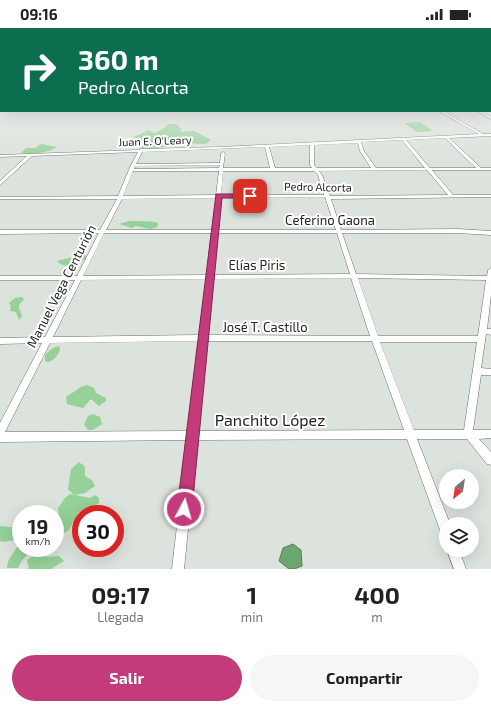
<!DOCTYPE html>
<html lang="es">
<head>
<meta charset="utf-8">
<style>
  body { margin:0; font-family:"Exo 2",sans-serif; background:#f6f6f6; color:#222; height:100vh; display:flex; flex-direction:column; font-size:15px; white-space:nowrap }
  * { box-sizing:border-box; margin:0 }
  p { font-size:13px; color:#767676 }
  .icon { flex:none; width:22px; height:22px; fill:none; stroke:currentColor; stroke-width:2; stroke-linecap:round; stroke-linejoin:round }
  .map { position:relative; height:541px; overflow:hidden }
  .panel { display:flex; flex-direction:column; background:#fff; flex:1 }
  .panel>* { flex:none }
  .hud { position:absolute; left:0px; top:0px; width:491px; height:84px; box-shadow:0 4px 16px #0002; background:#0b6e4f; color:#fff; overflow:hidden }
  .needle { width:26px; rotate:210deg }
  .controls { position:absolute; left:439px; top:441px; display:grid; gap:8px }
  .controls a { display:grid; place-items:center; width:40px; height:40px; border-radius:50%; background:#fff; box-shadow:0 4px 16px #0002; font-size:20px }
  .speed { position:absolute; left:12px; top:477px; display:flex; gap:8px; font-size:20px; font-weight:700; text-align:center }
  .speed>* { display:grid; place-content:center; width:52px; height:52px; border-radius:50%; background:#fff; box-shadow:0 4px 16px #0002; line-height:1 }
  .speed small { font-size:10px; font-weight:400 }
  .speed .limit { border:6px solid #d22; background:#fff; color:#111 }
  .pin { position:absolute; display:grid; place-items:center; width:34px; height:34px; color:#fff; margin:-17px; border-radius:8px; box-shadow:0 2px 6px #0006 }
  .me { position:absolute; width:44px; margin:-22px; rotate:6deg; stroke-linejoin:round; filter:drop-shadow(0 0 3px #0008) }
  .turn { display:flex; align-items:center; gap:14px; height:84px; padding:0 12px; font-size:18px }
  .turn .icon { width:52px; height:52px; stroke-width:2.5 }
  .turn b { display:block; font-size:28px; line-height:34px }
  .eta { display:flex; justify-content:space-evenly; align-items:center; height:68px; text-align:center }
  .eta b { font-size:24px; font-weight:700; line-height:28px }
  .button { display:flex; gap:8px; margin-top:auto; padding:8px 12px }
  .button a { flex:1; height:46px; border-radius:24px; background:#c33b7a; color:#fff; font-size:16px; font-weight:700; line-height:46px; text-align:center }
  .button a+a { background:#f6f6f6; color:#222 }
  .status { display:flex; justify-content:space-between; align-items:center; height:28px; padding:0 20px; background:#fff; direction:ltr }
  .status svg { height:11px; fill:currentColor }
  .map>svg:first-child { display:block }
  .green { fill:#95d199 }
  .water { fill:#6aa76f; stroke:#558058 }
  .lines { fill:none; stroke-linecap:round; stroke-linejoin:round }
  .minor-casing { stroke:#6b706b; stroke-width:1 }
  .minor { fill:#fff; fill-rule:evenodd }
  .route { fill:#c33b7a; stroke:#7f264f }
  .labels { text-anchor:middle; stroke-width:4; stroke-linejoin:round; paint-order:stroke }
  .far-street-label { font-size:11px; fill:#242624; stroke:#fff }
  .street-label { font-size:13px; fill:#242624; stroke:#fff }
  .near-street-label { font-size:16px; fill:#242624; stroke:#fff }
</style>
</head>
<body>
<div class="status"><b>09:16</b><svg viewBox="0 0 49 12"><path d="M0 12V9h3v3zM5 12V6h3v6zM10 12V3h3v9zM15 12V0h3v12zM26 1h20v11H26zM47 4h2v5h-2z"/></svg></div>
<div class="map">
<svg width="491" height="541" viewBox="0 0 491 541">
  <rect width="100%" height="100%" fill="#dce2dc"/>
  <g class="green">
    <polygon points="420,94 433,103 417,104 404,95"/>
    <polygon points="168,96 177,96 182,102 179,104 194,103 211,112 206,116 180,115 164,119 149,121 141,121 133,116 136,112 134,109 148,102 155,105 166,99"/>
    <path d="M 41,116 L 57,119 C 49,125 30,127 21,125 L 26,120 L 35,120 Z"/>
    <path d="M 129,193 C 136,193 152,193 158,195 L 158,198 C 151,204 144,199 136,198 L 132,200 L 119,196 Z"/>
    <path d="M 84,226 L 87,229 L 85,232 C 75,232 65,243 57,233 Z"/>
    <path d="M 22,269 L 24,272 C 15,279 20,279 22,288 L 19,292 L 16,284 L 10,283 L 11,278 L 9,275 L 15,270 Z"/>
    <path d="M 57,318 L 60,319 C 60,326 55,331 49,334 L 45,333 L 45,327 L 50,322 Z"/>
    <polygon points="87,357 94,360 96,365 106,370 106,373 99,378 91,371 83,380 67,376 66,369 81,359"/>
    <polygon points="93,386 100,389 102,396 93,402 88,402 84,396 88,388"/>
    <polygon points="79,434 85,439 85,448 92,452 95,458 85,465 75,467 90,470 95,467 99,470 99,475 90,482 84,482 78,485 69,502 55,510 55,497 59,486 58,480 65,470 70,466 74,467 68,461 71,441"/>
    <path d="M 0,498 L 21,500 L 21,520 L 33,520 L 33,524 C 25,527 22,532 18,540 L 7,540 C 7,530 15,525 19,515 L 15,512 L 2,514 L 0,513 Z"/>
    <polygon points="39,524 46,529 59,528 64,533 51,541 29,541 27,532"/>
  </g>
  <polygon class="water" points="293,516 301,522 302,538 294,541 289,541 279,533 283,520"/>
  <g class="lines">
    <g class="minor-casing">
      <g id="minor">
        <rect x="490" y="58" width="1" height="2"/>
        <rect x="490" y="67" width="1" height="2"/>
        <polygon points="0,77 1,77 0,80"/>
        <rect x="490" y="78" width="1" height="2"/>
        <path d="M 439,83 L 443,83 L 483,106 L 491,106 L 491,108 L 449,110 L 481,140 L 491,140 L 491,142 L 432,142 L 453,167 L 491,167 L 491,169 L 331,171 L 341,202 L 458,201 L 491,203 L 491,207 L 458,205 L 342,205 L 356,246 L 487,248 L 488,242 L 491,240 L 491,267 L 487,301 L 491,301 L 491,307 L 486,306 L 481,340 L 491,341 L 491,347 L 481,347 L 473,402 L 491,402 L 491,410 L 479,411 L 491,424 L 491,437 L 487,436 L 467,411 L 417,411 L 450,496 L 446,496 L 446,508 L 442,506 L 440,502 L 407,411 L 197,412 L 184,541 L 172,541 L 187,412 L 0,414 L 0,395 L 42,315 L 0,316 L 0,310 L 45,309 L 75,252 L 0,252 L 0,248 L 77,248 L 99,205 L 0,206 L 0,202 L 100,202 L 117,171 L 0,171 L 0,169 L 118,168 L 131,137 L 138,124 L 32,128 L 0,157 L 0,153 L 27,128 L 0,129 L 0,127 L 139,122 L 141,121 L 221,119 L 479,106 ZM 445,110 L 476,140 L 430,140 L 406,112 ZM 402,112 L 425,140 L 376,140 L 364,123 L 361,114 ZM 358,115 L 360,123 L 371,140 L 317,140 L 314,137 L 314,117 ZM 310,117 L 310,137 L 312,140 L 275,140 L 269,119 ZM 265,119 L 270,140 L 223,140 L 225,125 L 223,124 L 221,125 L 220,135 L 136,136 L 142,124 ZM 220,137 L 219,140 L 134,141 L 135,138 ZM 427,142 L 448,167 L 330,168 L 322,147 L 319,143 ZM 133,143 L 219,143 L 216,167 L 123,168 ZM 223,143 L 314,143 L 318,147 L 324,167 L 221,167 ZM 325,169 L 336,202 L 217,202 L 221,170 ZM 216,170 L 212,202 L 106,202 L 122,171 ZM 104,205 L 211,205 L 207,247 L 83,248 ZM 217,205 L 337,205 L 350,246 L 213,247 ZM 351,250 L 370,308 L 207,307 L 213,251 ZM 358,250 L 486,252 L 478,308 L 378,308 ZM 206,251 L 199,307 L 53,309 L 81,252 ZM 199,313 L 188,403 L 5,404 L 50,315 ZM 207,313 L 372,313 L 404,402 L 198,403 ZM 380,314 L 477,314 L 464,402 L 414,402 Z"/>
        <polygon points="477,83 481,83 491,89 491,91"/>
        <polygon points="447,522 459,522 466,541 454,541"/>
      </g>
    </g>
    <use href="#minor" class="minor"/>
  </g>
  <linearGradient id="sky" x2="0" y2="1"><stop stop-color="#75afb8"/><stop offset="0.43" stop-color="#eff2ef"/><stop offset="1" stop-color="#eff2ef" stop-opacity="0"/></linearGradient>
  <rect width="491" height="134" fill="url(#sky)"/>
  <polygon class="route" points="216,166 250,166 253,168 250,170 222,170 192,481 190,487 184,489 179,487 177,481"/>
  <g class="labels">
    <g class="far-street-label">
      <text transform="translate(155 113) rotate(-2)" y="4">Juan E. O'Leary</text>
      <text transform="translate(318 159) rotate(1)" y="4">Pedro Alcorta</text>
    </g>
    <g class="street-label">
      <text x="330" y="197">Ceferino Gaona</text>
      <text x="257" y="242">Elías Piris</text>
      <text transform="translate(61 258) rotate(-63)" y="5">Manuel Vega Centurión</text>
      <text x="265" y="304">José T. Castillo</text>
    </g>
    <g class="near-street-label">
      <text x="270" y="398">Panchito López</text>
    </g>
  </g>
</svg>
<div class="controls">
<a><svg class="needle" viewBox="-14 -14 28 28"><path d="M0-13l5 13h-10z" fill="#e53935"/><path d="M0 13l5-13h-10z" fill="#767676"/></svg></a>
<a><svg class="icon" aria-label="layers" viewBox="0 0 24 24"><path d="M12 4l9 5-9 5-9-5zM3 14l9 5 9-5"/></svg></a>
</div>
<div class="speed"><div>19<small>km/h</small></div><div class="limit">30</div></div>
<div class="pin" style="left:250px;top:168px;background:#d93025"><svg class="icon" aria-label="arrive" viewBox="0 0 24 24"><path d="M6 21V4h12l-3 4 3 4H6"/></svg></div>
<svg class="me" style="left:184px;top:481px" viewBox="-20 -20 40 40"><circle r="17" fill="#c33b7a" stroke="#fff" stroke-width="3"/><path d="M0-11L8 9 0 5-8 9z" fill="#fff"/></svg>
<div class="hud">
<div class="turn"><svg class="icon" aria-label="right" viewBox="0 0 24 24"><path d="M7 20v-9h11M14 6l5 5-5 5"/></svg><div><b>360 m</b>Pedro Alcorta</div></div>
</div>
</div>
<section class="panel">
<div class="eta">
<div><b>09:17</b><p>Llegada</p></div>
<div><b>1</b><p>min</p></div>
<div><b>400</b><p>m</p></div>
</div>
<div class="button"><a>Salir</a><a>Compartir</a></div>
</section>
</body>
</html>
